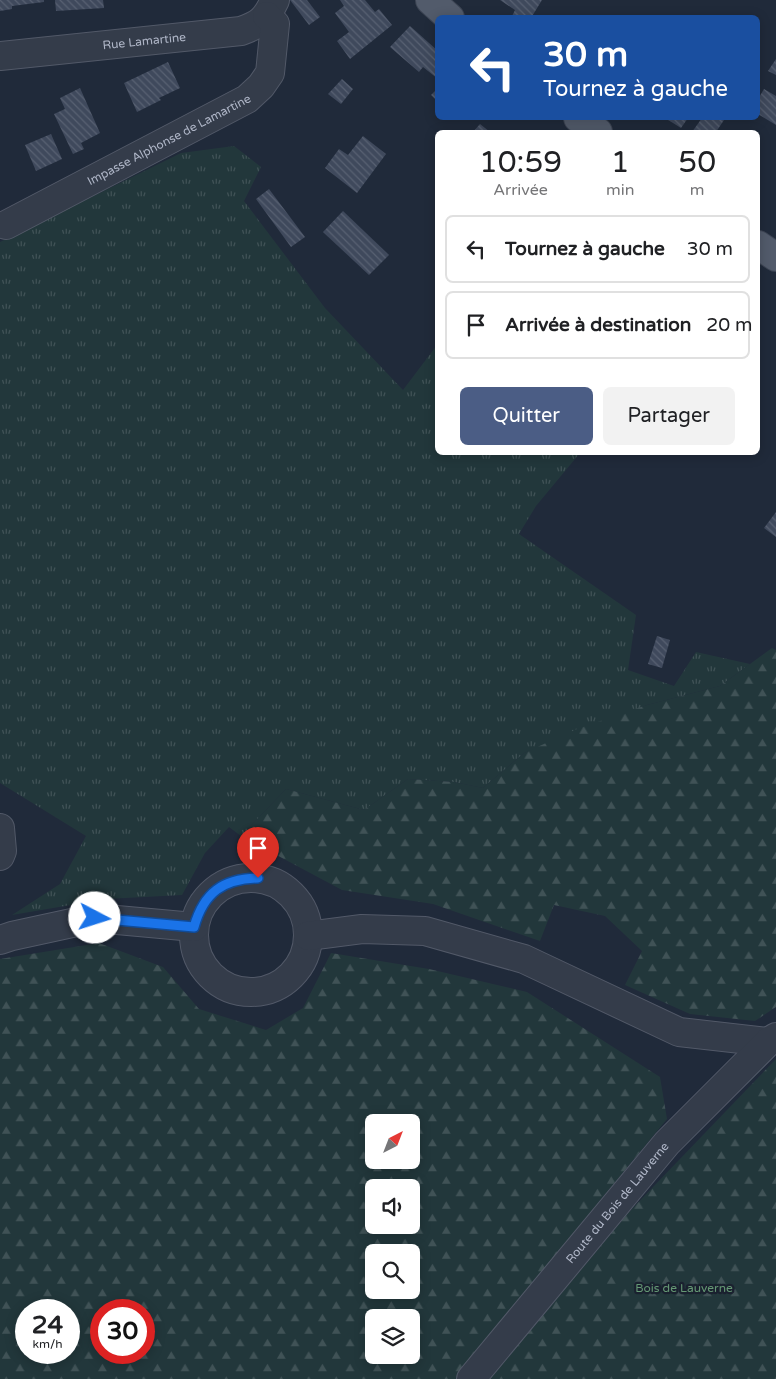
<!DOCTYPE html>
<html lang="fr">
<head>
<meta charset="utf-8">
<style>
  body { margin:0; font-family:"Varela Round",sans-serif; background:#f2f2f2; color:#202124; height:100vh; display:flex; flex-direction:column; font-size:19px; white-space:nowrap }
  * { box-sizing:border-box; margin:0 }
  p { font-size:16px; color:#757577 }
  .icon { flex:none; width:28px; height:28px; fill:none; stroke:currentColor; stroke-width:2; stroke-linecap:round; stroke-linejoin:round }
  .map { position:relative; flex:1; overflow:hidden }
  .details { position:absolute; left:435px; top:130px; width:325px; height:325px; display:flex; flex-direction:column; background:#fff; border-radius:8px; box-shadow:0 2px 12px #0003 }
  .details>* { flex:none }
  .hud { position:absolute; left:435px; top:15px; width:325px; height:105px; border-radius:8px; box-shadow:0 2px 12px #0003; background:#1a4fa0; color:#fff; overflow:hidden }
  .needle { width:32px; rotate:42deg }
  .fabs { position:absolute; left:365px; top:1114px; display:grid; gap:10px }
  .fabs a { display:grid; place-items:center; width:55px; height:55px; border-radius:8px; background:#fff; box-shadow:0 2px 12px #0003; font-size:25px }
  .speed { position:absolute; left:15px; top:1299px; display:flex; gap:10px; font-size:25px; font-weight:700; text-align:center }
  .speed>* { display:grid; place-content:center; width:65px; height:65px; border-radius:50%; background:#fff; box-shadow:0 2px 12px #0003; line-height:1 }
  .speed small { font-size:12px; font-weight:400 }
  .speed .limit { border:8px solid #d22; background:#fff; color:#111 }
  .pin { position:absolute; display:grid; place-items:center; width:42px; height:42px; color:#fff; margin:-51px -21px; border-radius:50% 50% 50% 0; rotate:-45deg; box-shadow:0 0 5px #0007 }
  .pin .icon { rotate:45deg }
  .me { position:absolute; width:55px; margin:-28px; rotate:95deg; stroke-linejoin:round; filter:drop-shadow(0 0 4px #0008) }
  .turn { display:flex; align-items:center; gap:18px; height:105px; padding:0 25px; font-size:22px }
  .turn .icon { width:65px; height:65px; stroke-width:2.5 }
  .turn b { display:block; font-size:35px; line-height:42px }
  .eta { display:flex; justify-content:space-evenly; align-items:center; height:85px; text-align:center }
  .eta b { font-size:30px; font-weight:600; line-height:35px }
  .action { display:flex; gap:10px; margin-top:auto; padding:10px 25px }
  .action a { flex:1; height:58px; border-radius:8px; background:#4b5d85; color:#fff; font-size:20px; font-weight:600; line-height:58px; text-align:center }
  .action a+a { background:#f2f2f2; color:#202124 }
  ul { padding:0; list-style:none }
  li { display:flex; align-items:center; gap:15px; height:68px; margin:0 10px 8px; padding:0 15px; border:2px solid #e0e0e0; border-radius:8px }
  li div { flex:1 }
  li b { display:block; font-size:19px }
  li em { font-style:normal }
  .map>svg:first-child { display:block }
  .grass { fill:url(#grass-tufts) }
  .forest { fill:url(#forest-firs); fill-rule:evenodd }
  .building { fill:url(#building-back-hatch) }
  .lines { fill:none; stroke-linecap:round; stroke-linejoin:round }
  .minor-casing { stroke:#525968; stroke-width:30 }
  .major-casing { stroke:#3d4554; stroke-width:30 }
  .minor { stroke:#343c4a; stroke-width:28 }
  .major { stroke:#525b6b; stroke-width:28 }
  .route-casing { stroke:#114b97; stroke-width:12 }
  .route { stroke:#1a73e8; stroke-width:9 }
  .labels { text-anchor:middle; stroke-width:4.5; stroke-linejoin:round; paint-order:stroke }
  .street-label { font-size:12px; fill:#afb6c7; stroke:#1a212f }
  .park-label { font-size:12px; fill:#659874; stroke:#1a212f }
</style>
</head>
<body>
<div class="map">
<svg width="776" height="1379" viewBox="0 0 776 1379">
  <defs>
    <pattern id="grass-tufts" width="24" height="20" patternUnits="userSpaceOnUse" patternTransform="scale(1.25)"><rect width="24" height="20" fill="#22373b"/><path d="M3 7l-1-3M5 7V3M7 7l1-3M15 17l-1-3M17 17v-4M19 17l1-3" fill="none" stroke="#405256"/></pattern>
    <pattern id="forest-firs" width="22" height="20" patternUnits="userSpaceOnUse" patternTransform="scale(1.25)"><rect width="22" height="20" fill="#22373b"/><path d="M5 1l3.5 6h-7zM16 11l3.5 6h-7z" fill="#405256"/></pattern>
    <pattern id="building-back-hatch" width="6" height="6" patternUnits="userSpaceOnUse" patternTransform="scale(1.25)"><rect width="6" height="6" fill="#3f495c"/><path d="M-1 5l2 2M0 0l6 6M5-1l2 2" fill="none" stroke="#586172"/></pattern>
  </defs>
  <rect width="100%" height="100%" fill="#202a3a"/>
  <polygon class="grass" points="234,146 261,167 244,201 325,308 403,390 437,345 438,452 580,453 536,506 519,534 636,615 628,670 674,686 696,652 750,664 720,686 647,705 524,753 483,788 454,782 408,779 364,810 286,789 241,836 229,827 205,853 182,895 106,899 12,915 60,884 86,836 0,783 0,242 181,153"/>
  <g class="forest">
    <polygon points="772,648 776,650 776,1007 755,1021 690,1014 625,985 642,951 605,916 554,905 540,941 433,904 342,890 241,836 286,789 364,810 408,779 454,782 483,788 524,753 577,729 647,705 720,686"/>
    <path d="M 99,943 L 163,967 L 199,1009 L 266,1030 L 303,1008 L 331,953 L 429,969 L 527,992 L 660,1077 L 667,1119 L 479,1348 L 457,1379 L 0,1379 L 0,959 ZM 374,1122 L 411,1122 L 411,1160 L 374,1160 ZM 374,1188 L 411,1188 L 411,1225 L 374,1225 ZM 374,1252 L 411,1252 L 411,1290 L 374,1290 ZM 26,1310 L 69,1310 L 69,1352 L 26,1352 ZM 101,1310 L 144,1310 L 144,1352 L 101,1352 ZM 374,1318 L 411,1318 L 411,1355 L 374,1355 Z"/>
    <polygon points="776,1059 776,1379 490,1379 629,1212"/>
  </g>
  <g class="building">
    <polygon points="0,0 44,0 44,2 12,6 12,9 0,11"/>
    <polygon points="55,0 103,0 104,8 56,11"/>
    <polygon points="290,0 307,0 320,17 309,25"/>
    <polygon points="340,0 365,0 375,12 379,9 392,25 350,59 337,41 349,32 335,13 344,6"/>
    <polygon points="500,0 542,0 531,18 514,18 512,16 515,10"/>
    <polygon points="410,26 438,51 438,79 423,67 419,72 390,47"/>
    <polygon points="776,59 776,75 768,71"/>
    <polygon points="168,62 180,88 159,98 161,100 137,112 124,83"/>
    <polygon points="342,79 353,89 341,104 328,94"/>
    <polygon points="80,88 100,133 81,143 84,149 73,154 54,114 65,109 60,98"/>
    <polygon points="438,88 438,102 431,95"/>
    <polygon points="764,89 776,96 776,125 758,114 758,99"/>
    <polygon points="665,118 688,118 681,128"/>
    <polygon points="702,118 720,118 724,120 716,132 692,132"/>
    <polygon points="480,124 490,132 473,132"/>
    <polygon points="51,134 62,159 36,171 25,145"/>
    <polygon points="363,136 386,154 357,193 325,168 339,149 348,155"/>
    <polygon points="269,189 305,237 291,247 256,199"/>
    <polygon points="343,211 389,255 369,275 323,232"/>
    <polygon points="776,512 776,537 764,528"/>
    <polygon points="657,636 670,640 662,668 648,664"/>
  </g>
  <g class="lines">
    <g class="minor-casing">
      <g id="minor">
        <path id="s1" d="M 0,56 L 241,31 C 261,24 266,19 275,0"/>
        <path id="s2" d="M 6,225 L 247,99 L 261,86 L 270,73 L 275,24 L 267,16"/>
        <polyline points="0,828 2,851 0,856"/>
        <circle cx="251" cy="935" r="57"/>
        <polyline points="308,936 362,929 425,931 524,959 679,1032 768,1042"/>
        <polyline points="0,940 12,936 95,918 194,927"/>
        <path id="s3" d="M 471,1379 L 667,1143 L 768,1042 L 776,1037"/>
      </g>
    </g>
    <g class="major-casing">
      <g id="major">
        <polyline points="430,0 450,18"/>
        <polyline points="578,118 598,132"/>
        <polyline points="758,245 776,257"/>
      </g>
    </g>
    <use href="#minor" class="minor"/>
    <use href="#major" class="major"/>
  </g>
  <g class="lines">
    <g class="route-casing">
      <path id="route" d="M 95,918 L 194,927 C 204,892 223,879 258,878"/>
    </g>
    <use href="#route" class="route"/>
  </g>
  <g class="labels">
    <g class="street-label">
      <text dy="4" stroke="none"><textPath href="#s1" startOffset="145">Rue Lamartine</textPath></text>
      <text dy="4" stroke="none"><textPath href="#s2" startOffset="184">Impasse Alphonse de Lamartine</textPath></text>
      <text dy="4" stroke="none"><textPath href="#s3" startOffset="229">Route du Bois de Lauverne</textPath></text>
    </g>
    <g class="park-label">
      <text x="684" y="1292">Bois de Lauverne</text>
    </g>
  </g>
</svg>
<div class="fabs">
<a><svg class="needle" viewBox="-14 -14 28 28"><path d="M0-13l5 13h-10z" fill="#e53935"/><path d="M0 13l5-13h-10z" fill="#757577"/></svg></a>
<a><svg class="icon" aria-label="sound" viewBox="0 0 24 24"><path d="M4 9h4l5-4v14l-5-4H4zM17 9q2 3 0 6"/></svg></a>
<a><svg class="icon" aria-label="search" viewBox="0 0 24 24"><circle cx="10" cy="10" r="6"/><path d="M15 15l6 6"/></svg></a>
<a><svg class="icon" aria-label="layers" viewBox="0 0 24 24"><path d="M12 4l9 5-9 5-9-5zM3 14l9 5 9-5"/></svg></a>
</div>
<div class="speed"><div>24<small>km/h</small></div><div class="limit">30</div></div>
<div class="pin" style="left:258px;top:878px;background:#d93025"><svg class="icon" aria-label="arrive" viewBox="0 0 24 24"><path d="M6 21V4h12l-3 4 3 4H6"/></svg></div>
<svg class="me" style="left:95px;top:918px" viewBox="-20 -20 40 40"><circle r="19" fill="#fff"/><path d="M0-13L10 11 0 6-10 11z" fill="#1a73e8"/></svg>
<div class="hud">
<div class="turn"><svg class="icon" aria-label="left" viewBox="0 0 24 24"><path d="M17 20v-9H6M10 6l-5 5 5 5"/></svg><div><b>30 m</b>Tournez à gauche</div></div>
</div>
<section class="details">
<div class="eta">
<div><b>10:59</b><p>Arrivée</p></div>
<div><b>1</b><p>min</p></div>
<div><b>50</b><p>m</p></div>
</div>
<ul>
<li><svg class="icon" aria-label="left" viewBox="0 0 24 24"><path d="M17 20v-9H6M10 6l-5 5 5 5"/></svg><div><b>Tournez à gauche</b></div><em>30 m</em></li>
<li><svg class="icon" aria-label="arrive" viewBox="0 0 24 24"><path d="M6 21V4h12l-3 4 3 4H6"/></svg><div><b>Arrivée à destination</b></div><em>20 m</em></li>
</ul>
<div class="action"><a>Quitter</a><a>Partager</a></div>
</section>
</div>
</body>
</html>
